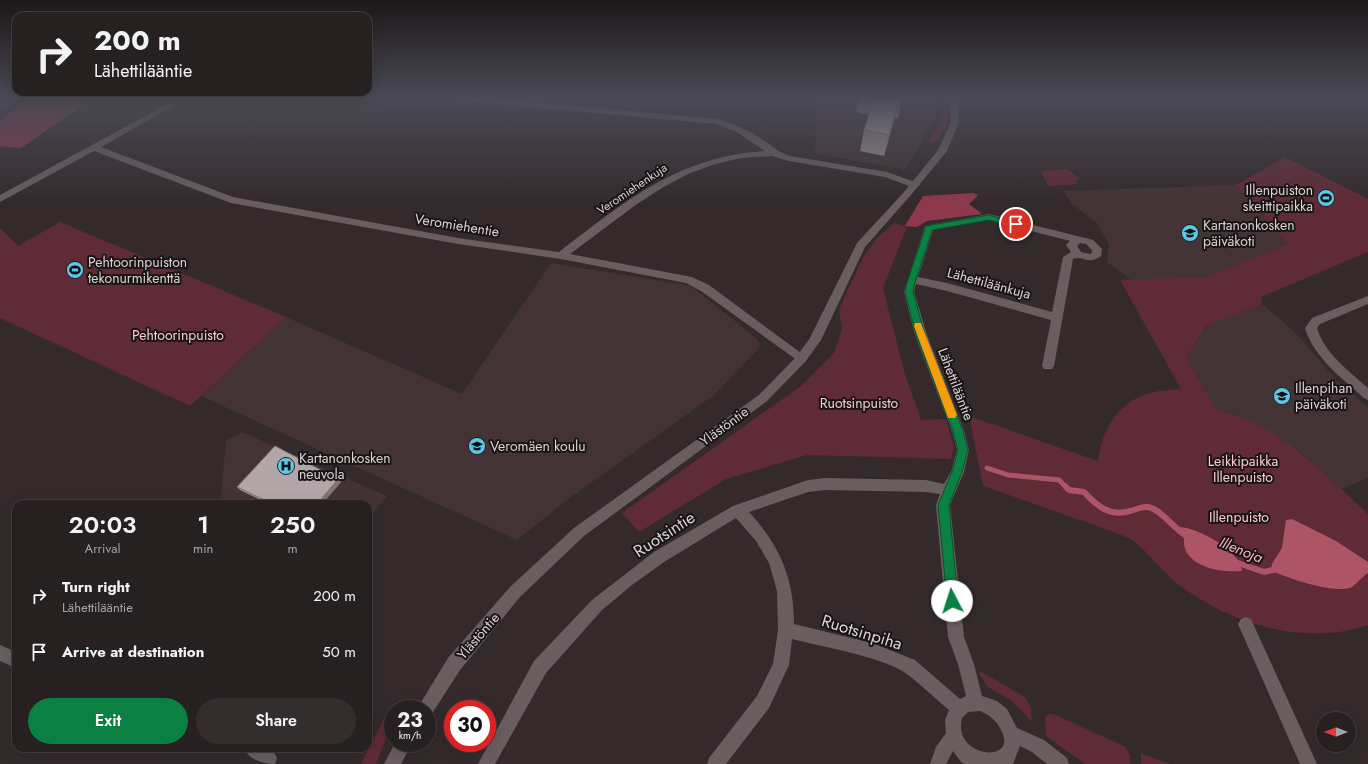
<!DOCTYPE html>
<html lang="en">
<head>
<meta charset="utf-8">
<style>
  body { margin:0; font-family:Jost,sans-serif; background:#332d2e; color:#f1f3f6; height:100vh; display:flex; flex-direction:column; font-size:15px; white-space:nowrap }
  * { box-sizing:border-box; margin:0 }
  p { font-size:13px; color:#a4a3a5 }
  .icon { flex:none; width:22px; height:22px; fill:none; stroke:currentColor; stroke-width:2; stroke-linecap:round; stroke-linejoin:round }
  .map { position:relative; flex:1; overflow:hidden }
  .details { position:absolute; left:12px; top:500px; width:360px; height:252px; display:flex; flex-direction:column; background:#272021; border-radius:12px; box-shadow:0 4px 16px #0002,0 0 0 1px #433e3f }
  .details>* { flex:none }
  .hud { position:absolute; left:12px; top:12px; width:360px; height:84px; border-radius:12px; box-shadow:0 4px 16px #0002,0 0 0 1px #433e3f; background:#272021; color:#f1f3f6; overflow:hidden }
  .needle { width:26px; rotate:270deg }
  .fabs { position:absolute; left:1316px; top:712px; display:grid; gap:8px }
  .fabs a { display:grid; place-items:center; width:40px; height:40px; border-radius:50%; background:#272021; box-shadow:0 4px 16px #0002,0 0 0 1px #433e3f; font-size:20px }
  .speed { position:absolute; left:384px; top:700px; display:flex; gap:8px; font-size:20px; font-weight:700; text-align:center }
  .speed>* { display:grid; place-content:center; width:52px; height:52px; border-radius:50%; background:#272021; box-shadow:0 4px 16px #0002,0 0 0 1px #433e3f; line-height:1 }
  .speed small { font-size:10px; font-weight:400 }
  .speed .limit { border:6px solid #d22; background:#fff; color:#111 }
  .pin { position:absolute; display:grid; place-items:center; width:34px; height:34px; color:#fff; margin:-17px; border:2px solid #fff; border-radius:50%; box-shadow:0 1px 4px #0007 }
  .me { position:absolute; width:44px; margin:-22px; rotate:355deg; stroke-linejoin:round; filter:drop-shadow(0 0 3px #0008) }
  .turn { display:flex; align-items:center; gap:14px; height:84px; padding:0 16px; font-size:18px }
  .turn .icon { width:52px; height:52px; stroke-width:2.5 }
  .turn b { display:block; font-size:28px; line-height:34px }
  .eta { display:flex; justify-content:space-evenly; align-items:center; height:68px; text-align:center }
  .eta b { font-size:24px; font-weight:600; line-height:28px }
  .cta { display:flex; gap:8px; margin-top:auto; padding:8px 16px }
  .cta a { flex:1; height:46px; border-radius:24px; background:#0b8043; color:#fff; font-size:16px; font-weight:600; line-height:46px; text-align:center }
  .cta a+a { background:#332d2e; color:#f1f3f6 }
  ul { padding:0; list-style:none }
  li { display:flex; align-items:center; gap:12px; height:56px; padding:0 16px }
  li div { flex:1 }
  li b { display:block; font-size:15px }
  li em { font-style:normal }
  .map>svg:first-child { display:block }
  .built { fill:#433335 }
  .green { fill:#5f2b36 }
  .forest { fill:#8e384c }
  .water { fill:#ae5467 }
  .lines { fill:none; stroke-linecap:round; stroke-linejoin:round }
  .stream-far1 { stroke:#ae5467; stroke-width:5 }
  .stream { stroke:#ae5467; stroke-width:6 }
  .street { fill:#695d5f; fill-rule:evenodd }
  .secondary { fill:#695d5f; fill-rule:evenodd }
  .wall { fill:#9a8f90 }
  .shaded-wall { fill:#7d7476 }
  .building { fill:#b3a6a8; stroke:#7d7476 }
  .route { fill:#0b8043; stroke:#07532c }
  .slow { fill:#f59e0b }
  .labels { text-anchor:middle; stroke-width:4; stroke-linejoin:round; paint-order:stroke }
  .far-street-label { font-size:12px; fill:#dbd4d5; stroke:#191415 }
  .poi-label { font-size:14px; fill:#dbd4d5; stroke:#191415; text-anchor:start }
  .street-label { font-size:14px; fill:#dbd4d5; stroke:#191415 }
  .park-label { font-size:14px; fill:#fdcad1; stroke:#191415 }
  .water-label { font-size:15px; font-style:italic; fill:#feb3bf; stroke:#191415 }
  .near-street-label { font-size:17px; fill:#dbd4d5; stroke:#191415 }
</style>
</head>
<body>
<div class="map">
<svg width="1368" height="764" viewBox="0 0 1368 764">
  <rect width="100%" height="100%" fill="#342a2c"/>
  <g class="built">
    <polygon points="817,96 934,96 936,106 933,121 905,170 815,153"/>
    <polygon points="1236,185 1288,244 1207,277 1184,279 1131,280 1107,262 1109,244 1096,222 1073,205 1063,191"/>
    <polygon points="551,263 691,286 756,338 760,344 759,348 714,395 571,497 517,540 201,396 286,317 462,394"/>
    <polygon points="1262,304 1295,332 1336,380 1368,407 1368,478 1341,489 1302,453 1233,413 1216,409 1186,358 1206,326"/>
    <polygon points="242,432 387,496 368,519 368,504 220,504 226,441"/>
  </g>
  <g class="green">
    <polygon points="8,96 22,96 0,115 0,104"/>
    <polygon points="942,113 949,114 946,127 934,143 929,142 940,125"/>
    <path d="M 1285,157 L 1368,199 L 1368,252 L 1261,297 L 1262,304 L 1206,326 L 1186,358 L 1216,409 C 1279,424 1323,472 1368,514 L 1368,625 C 1304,647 1231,624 1179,585 C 1162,572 1150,553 1133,541 C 1128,537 1120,535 1114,532 L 983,486 L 969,416 L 1098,461 C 1102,428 1120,399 1154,392 C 1163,390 1173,390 1181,389 L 1120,280 L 1207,277 L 1288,244 L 1236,185 Z"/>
    <polygon points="1067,169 1080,179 1075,180 1077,184 1048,186 1041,171"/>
    <polygon points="60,222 286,317 190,406 0,318 0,228 18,246"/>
    <polygon points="894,223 907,227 883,288 904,371 921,420 946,419 954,448 951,459 807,455 726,479 639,532 622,513 801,386 834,353 842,329 839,309 854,277 864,256 877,238"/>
    <polygon points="982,672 1026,698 1031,709 1032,722 1012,701 988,687 979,673"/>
    <polygon points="1048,714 1053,714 1124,746 1130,755 1130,764 1085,764 1046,736 1045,718"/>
    <polygon points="385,717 393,721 376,764 361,764"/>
    <polygon points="1141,753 1170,764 1141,764"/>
  </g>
  <g class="forest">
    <polygon points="30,96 96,96 21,148 0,146 0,121"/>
    <polygon points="973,193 978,195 969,204 982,214 927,221 917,227 905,226 923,196"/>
  </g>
  <g class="water">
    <path d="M 1292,519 L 1336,541 L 1368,562 L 1368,573 C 1362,577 1357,583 1352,587 C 1338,595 1285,578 1271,570 L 1272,564 L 1282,548 L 1286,520 Z"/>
    <path d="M 1176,527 C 1194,525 1241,550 1242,571 C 1219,573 1181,566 1184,538 L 1177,533 Z"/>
  </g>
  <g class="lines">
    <polyline class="stream-far1" points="987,468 1008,475 1059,480 1067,488"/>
    <g class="stream">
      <path d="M 1066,487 L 1069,490 L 1084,492 C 1097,506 1109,517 1130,511 C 1136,510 1141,506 1148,507 C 1160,509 1170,524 1180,531"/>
      <polyline points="1235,562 1264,572 1277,569"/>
    </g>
    <g class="street">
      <path d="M 182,96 L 191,96 L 101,147 L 233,197 L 458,238 L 559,252 C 626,201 677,157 765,151 L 735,131 L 716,124 L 444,99 L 440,96 L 465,96 L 717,119 C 734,124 751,131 766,142 C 776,149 779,152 790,156 L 887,172 L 918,183 L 920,185 L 915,188 L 885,177 L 789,161 L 772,156 L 741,158 L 715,164 L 688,174 L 662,188 L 637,204 L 570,254 L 692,277 L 709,285 L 805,356 L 807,359 L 805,362 L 801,363 L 701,291 L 686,283 L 561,259 L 458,244 L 231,203 L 94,151 L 0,202 L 0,195 Z"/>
      <path d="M 989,214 L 1093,240 L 1102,249 L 1101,256 C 1086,266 1085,255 1073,259 L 1054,366 L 1052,369 L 1044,369 L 1042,366 L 1051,320 L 947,291 L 916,284 L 914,292 L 927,335 L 964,431 L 969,450 L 964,472 L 950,505 L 964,637 L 974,664 L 982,696 L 997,701 L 1007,709 L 1017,728 L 1044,740 L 1067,758 L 1069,764 L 1047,764 L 1032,752 L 1020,746 L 1013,764 L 965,764 L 961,762 L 953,751 L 946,764 L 930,764 L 936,747 L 946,733 L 945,720 L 949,710 C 934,698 920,683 904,672 C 878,656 823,647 792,639 L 789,665 L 769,708 L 726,764 L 707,764 L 709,758 L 757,696 L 773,664 L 778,630 L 777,591 L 769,563 L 756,541 L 736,518 L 664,562 L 632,585 L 602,610 L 546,673 L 495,764 L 478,764 L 534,661 L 592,600 L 654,552 L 733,506 L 808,480 L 825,478 L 926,480 L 944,484 L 951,472 L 957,450 L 952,431 L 915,335 L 904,292 L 925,226 ZM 989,220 L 1070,241 L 1066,245 L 1071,252 L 1063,257 L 1052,312 L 947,283 L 918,277 L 933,230 ZM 1080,243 L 1086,244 L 1092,250 L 1092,253 L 1090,254 L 1081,252 L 1077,246 ZM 825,490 L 926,492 L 940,494 L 936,505 L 948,637 L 958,664 L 966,696 L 960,699 L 915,660 L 872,643 L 794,624 C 794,578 780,546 749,512 L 808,492 ZM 980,711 C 990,715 998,722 1002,732 C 1017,764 952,758 962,718 L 968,712 Z"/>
      <path d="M 1368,296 L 1368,304 L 1320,324 L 1317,328 C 1324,353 1349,371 1368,388 L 1368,400 L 1364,398 C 1342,378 1314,358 1305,328 L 1312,318 Z"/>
      <polygon points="1246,617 1251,619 1317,764 1300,764 1238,624 1241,619"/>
      <polygon points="0,645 16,652 16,668 0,661"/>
      <path d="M 244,748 C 256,748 272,744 277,758 L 275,764 C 263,764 249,760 244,748 Z"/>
    </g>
    <g class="secondary">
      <polygon points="947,96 955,96 958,102 959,122 947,151 910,196 865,247 821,340 805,362 767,401 584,536 520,597 460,670 431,715 427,716 427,709 417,709 448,658 510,587 574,528 759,395 797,356 810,338 857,243 904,192 938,150 951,122 950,102"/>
      <polygon points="395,743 412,743 401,764 384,764"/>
    </g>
  </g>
  <g class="wall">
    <polygon points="859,96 903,96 898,118 895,118 884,156 860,151 864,130 869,115 856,112"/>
    <polygon points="341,482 322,504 269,504 240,490 237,487"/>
  </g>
  <g class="shaded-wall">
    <polygon points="900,97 895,118 884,156 889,135"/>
    <polygon points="338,479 341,482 322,504 317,504"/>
  </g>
  <g class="building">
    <polygon points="875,96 903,96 903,97 900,97 889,135 864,130"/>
    <polygon points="275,446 338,479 317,504 273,504 237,487"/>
  </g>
  <linearGradient id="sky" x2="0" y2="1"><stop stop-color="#1d1718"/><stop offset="0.48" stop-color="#4a4a56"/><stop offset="1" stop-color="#4a4a56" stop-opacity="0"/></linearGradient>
  <rect width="1368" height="202" fill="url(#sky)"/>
  <polygon class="route" points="989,215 1020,224 1016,226 989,220 932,230 914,286 913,292 925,335 963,431 968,450 962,472 949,505 958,601 956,605 952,606 948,605 947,601 938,505 952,472 958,450 953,431 916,335 905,292 906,286 926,226"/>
  <polygon class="slow" points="915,323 921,323 922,326 957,415 955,418 948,418 947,415 914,326"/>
  <defs>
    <g id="stadium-disc" transform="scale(0.9)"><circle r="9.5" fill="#5ac8e6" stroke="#191415"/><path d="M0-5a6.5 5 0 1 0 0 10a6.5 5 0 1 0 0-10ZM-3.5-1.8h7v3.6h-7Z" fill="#111"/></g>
    <g id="school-disc" transform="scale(0.9)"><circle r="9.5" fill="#5ac8e6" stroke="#191415"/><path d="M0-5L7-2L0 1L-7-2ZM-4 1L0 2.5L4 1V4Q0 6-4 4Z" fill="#111"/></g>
    <g id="hospital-disc" transform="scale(0.9)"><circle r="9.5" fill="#5ac8e6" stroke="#191415"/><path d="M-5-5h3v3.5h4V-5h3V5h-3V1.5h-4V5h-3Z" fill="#111"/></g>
  </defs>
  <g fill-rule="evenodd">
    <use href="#stadium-disc" x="1326" y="198"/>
    <use href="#school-disc" x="1190" y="233"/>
    <use href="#stadium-disc" x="75" y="270"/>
    <use href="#school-disc" x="1282" y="396"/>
    <use href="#school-disc" x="477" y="446"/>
    <use href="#hospital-disc" x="286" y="466"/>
  </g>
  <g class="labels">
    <g class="far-street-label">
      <text transform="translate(632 189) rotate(-34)" y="4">Veromiehenkuja</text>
    </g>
    <g class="poi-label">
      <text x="1313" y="195" text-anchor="end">Illenpuiston<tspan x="1313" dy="16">skeittipaikka</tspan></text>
      <text x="1203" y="230">Kartanonkosken<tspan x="1203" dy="16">päiväkoti</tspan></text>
      <text x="88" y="267">Pehtoorinpuiston<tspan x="88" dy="16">tekonurmikenttä</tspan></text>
      <text x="1295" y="393">Illenpihan<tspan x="1295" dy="16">päiväkoti</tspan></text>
      <text x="490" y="451">Veromäen koulu</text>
      <text x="299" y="463">Kartanonkosken<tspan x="299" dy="16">neuvola</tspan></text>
    </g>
    <g class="street-label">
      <text transform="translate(457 225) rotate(9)" y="5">Veromiehentie</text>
      <text transform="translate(989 283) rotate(15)" y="5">Lähettiläänkuja</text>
      <text transform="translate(956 384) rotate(69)" y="5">Lähettilääntie</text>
      <text transform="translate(724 426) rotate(-36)" y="5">Ylästöntie</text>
      <text transform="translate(478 636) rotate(-49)" y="5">Ylästöntie</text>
    </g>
    <g class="park-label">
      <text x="178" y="340">Pehtoorinpuisto</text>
      <text x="859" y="408">Ruotsinpuisto</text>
      <text x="1243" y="466">Leikkipaikka<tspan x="1243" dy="16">Illenpuisto</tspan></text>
      <text x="1239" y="522">Illenpuisto</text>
    </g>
    <g class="water-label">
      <text transform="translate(1241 550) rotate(22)" y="5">Illenoja</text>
    </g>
    <g class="near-street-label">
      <text transform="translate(664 534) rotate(-33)" y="6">Ruotsintie</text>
      <text transform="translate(862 632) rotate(17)" y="6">Ruotsinpiha</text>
    </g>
  </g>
</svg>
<div class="fabs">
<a><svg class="needle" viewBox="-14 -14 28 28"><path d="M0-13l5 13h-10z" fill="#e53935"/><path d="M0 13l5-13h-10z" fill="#a4a3a5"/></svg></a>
</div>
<div class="speed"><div>23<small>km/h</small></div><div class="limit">30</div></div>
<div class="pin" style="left:1016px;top:224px;background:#d93025"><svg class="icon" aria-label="arrive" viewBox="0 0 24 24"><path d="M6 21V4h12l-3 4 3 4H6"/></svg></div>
<svg class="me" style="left:952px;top:601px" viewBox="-20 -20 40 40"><circle r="19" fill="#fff"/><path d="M0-13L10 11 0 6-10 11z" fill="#0b8043"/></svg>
<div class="hud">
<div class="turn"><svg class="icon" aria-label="right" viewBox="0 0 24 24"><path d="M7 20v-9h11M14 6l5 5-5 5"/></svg><div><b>200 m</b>Lähettilääntie</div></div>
</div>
<section class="details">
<div class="eta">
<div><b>20:03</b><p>Arrival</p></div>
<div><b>1</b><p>min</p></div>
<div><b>250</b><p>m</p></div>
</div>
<ul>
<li><svg class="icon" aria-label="right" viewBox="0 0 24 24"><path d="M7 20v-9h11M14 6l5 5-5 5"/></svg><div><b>Turn right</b><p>Lähettilääntie</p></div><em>200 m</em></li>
<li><svg class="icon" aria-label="arrive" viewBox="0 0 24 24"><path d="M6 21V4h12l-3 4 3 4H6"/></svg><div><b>Arrive at destination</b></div><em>50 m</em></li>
</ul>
<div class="cta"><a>Exit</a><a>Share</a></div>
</section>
</div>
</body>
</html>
